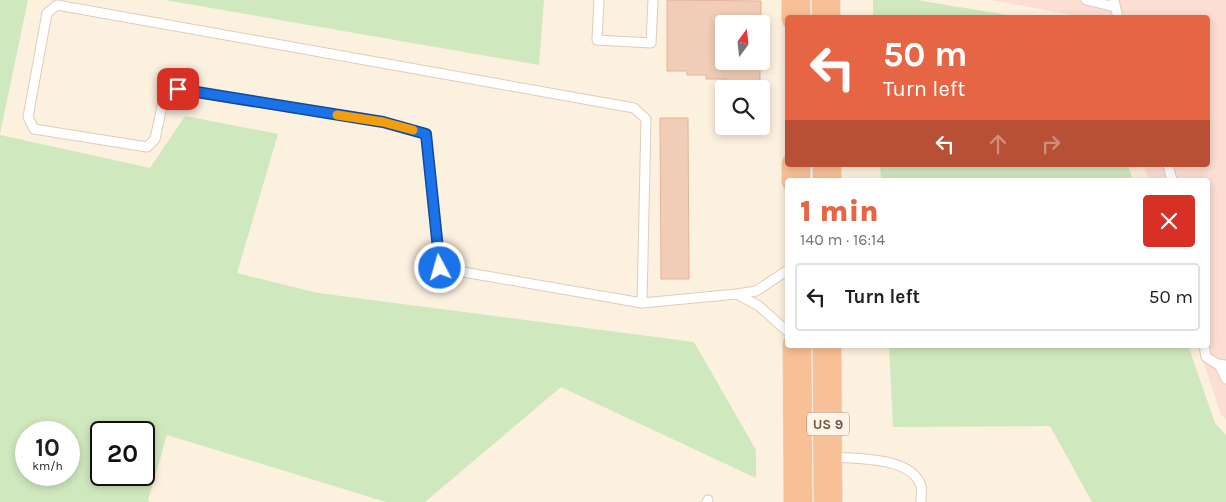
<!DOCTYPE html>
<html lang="en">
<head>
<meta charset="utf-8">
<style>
  body { margin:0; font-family:Karla,sans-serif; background:#f2f2f2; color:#202124; height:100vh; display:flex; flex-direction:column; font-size:19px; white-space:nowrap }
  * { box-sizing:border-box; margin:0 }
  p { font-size:16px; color:#757577 }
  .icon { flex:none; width:28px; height:28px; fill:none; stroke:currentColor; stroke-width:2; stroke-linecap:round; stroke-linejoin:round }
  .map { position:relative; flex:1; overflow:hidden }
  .sheet { position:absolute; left:785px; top:178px; width:425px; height:170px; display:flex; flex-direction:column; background:#fff; border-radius:5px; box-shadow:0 2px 8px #0003 }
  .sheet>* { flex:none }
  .banner { position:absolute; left:785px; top:15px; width:425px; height:152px; border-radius:5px; box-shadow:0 2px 8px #0003; background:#e66544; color:#fff; overflow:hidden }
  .needle { width:32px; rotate:15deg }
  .tools { position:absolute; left:715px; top:15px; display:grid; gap:10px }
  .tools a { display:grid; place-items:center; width:55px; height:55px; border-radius:5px; background:#fff; box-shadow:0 2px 8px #0003; font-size:25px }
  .speed { position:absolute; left:15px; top:421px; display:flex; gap:10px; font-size:25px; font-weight:700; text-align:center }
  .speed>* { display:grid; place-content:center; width:65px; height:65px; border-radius:50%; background:#fff; box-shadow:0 2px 8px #0003; line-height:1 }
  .speed small { font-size:12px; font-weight:400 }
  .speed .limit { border:2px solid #111; border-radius:8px; background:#fff; color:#111 }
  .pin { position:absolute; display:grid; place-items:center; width:42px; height:42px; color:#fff; margin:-21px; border-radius:10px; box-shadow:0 2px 8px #0006 }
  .me { position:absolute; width:55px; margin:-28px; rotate:354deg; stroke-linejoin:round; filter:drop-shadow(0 0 4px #0008) }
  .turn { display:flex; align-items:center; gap:18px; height:105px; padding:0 15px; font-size:22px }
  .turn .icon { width:65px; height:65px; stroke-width:2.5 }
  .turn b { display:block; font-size:35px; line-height:42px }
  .lanes { display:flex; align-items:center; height:48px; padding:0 15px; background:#0003; justify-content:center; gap:25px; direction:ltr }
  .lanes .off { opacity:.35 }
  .round { display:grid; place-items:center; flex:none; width:52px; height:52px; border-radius:5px; background:#f2f2f2 }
  .summary { display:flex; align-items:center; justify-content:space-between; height:85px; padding:0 15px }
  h1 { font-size:30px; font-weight:800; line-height:38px; color:#e66544 }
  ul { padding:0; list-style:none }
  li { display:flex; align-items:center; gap:15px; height:68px; margin:0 10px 8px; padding:0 5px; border:2px solid #e0e0e0; border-radius:5px }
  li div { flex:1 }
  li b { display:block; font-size:19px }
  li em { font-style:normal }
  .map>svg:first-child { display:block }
  .commercial { fill:#fcded2 }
  .green { fill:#d0e8be; fill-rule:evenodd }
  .building { fill:#f1cdb7; stroke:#e3b397 }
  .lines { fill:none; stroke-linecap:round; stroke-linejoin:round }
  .service-casing { stroke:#dfccbb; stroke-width:11 }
  .trunk-casing { stroke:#dad3cf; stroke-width:29 }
  .service { stroke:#fff; stroke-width:9 }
  .trunk { stroke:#f8c096; stroke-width:28 }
  .route-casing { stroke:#114b97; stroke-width:12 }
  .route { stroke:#1a73e8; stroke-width:9 }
  .slow { stroke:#f59e0b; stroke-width:9 }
  .labels { text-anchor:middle; stroke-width:5; stroke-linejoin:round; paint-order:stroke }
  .shield { fill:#fff4e5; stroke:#9c8576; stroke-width:1 }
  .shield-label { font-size:14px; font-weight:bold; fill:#715647 }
</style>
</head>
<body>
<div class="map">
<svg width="1226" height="502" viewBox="0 0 1226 502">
  <rect width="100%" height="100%" fill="#fcf0df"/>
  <polygon class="commercial" points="991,0 1226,0 1226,419 1221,415 1198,345 1208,345 1208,180 1149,180 1143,165 1208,165 1208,18 1083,17"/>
  <g class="green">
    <polygon points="0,0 28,0 0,134"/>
    <polygon points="165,0 544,0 539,65"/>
    <polygon points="873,0 917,0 1020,17 873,17"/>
    <path d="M 185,116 L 278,134 L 237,273 L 318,293 L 694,342 L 756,450 L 756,478 L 561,387 L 425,502 L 386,502 L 167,435 L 148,500 L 150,502 L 0,502 L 0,135 L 150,168 ZM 69,432 L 69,475 L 26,475 L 26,432 ZM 144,432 L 144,475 L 101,475 L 101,432 Z"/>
    <polygon points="880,165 1128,165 1133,180 881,180"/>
    <polygon points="889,345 1188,345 1215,423 1226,435 1226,502 1092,502 1050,426 893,427"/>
  </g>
  <g class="building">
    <polygon points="667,0 761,1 761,24 724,24 724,61 760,61 760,84 726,84 726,79 706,79 706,75 687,75 687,71 667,71"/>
    <polygon points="660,118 688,118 689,279 661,279"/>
  </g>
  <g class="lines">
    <g class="service-casing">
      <g id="service">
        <polyline points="599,0 597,40 651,43 653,0"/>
        <polyline points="1086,0 1115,7"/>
        <polyline points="1114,0 1118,18"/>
        <polyline points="1168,165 1172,180"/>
        <polyline points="788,270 756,291 737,294 759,306 788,332"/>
        <polyline points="642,303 646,119 634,108 57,5 47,13 28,117 34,129 147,147 155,139 164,97 177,89 383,122 426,134 440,268 642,303 737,294"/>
        <polyline points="1204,345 1206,357 1217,364 1226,365"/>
        <polyline points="1219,364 1226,379"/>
        <path d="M 831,457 C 855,459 912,456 921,486 C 922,491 921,497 921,502"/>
        <polyline points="707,502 708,500"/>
      </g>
    </g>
    <g class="trunk-casing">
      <g id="trunk">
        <polyline points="796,18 796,0"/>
        <polyline points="826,18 826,0"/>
        <polyline points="796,165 796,180"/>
        <polyline points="827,165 827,180"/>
        <polyline points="797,345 798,502"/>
        <polyline points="827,345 828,502"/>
      </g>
    </g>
    <use href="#service" class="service"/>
    <use href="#trunk" class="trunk"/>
  </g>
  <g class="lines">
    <g class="route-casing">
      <polyline id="route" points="178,89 383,122 426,134 440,268"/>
    </g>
    <use href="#route" class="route"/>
    <polyline class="slow" points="337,115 383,122 413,130"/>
  </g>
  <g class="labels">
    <rect class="shield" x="807" y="412.5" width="42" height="23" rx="4"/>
    <g class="shield-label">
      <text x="828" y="429">US 9</text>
    </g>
  </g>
</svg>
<div class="tools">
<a><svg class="needle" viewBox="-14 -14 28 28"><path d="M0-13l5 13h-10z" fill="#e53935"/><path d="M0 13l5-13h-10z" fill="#757577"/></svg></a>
<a><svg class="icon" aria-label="search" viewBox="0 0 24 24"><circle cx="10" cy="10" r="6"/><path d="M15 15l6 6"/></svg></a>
</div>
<div class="speed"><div>10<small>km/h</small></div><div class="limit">20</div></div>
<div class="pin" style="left:178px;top:89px;background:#d93025"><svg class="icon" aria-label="arrive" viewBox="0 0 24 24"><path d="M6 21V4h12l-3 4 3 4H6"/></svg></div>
<svg class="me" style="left:440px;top:268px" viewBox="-20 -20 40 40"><circle r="17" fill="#1a73e8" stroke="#fff" stroke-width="3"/><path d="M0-11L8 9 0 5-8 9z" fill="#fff"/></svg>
<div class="banner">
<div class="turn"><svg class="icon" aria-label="left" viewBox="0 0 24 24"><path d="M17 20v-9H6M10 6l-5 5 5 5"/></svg><div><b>50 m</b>Turn left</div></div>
<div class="lanes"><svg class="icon" aria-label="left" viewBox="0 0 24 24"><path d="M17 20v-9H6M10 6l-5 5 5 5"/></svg><svg class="icon off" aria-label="ahead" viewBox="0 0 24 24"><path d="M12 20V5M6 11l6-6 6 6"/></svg><svg class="icon off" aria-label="right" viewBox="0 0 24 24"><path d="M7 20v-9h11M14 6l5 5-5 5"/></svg></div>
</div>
<section class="sheet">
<div class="summary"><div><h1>1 min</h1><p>140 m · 16:14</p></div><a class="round" style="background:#d93025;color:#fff"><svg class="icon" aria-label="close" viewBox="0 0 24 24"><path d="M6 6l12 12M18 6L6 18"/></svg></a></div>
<ul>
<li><svg class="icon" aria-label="left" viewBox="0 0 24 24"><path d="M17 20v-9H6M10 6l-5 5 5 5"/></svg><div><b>Turn left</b></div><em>50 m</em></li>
</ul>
</section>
</div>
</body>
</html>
